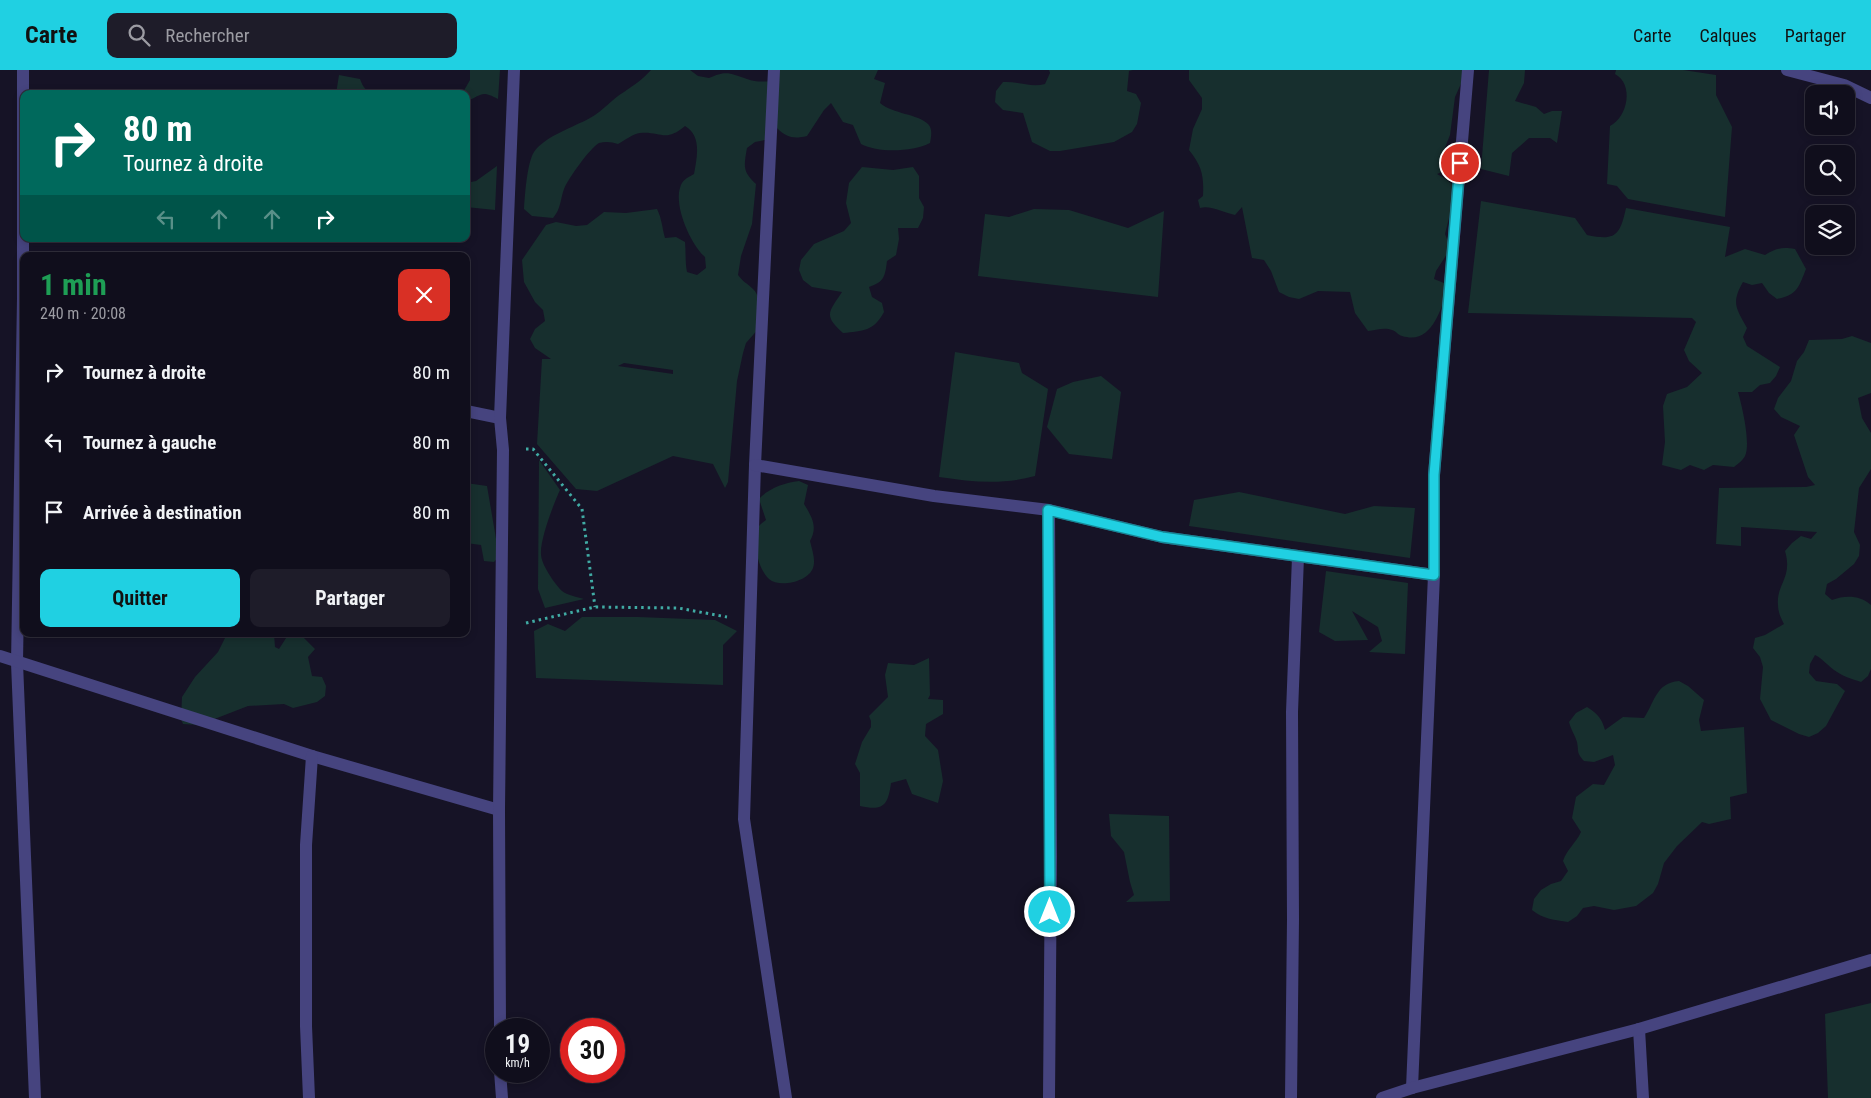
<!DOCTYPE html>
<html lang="fr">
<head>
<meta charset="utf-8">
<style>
  body { margin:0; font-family:"Roboto Condensed",sans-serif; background:#1e1c29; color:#f1f3f6; height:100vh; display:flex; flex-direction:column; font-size:19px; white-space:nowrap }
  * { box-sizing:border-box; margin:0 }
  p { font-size:16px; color:#9c9ca3 }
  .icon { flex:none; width:28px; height:28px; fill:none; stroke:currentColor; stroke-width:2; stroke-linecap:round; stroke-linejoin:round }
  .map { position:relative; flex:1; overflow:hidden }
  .sheet { position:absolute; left:20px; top:182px; width:450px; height:385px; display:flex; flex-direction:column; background:#100e1c; border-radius:10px; box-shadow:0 2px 8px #0003,0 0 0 1px #302e3b }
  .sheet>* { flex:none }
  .banner { position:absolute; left:20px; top:20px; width:450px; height:152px; border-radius:10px; box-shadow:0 2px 8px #0003,0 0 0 1px #302e3b; background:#00695c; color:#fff; overflow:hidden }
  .tools { position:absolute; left:1805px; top:15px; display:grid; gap:10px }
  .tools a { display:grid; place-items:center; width:50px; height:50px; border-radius:10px; background:#100e1c; box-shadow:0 2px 8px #0003,0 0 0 1px #302e3b; font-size:25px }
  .speed { position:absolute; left:485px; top:948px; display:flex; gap:10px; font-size:25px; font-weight:700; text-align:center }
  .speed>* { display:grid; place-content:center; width:65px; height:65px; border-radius:50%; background:#100e1c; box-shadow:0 2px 8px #0003,0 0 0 1px #302e3b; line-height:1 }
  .speed small { font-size:12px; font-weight:400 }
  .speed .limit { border:8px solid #d22; background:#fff; color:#111 }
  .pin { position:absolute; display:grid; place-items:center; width:42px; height:42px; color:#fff; margin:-21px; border:2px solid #fff; border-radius:50%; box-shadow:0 1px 5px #0007 }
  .me { position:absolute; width:55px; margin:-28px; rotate:0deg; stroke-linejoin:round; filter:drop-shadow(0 0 4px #0008) }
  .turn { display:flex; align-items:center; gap:18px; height:105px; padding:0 20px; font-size:22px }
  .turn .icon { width:65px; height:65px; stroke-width:2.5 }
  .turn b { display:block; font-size:35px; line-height:42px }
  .lanes { display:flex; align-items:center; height:48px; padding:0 20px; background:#0003; justify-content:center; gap:25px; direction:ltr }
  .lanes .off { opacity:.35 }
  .round { display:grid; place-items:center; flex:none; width:52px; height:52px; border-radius:10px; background:#1e1c29 }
  .overview { display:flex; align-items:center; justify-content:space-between; height:85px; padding:0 20px }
  h1 { font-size:30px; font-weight:700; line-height:38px; color:#1e9e55 }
  .primary-button { display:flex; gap:10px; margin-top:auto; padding:10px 20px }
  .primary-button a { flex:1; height:58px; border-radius:10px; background:#20d0e2; color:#111; font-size:20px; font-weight:700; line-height:58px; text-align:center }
  .primary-button a+a { background:#1e1c29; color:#f1f3f6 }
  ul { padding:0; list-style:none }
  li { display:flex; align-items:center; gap:15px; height:70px; padding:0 20px }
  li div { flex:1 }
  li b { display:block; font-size:19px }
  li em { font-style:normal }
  header { display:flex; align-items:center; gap:30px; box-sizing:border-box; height:70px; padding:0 25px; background:#20d0e2; color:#111 }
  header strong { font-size:24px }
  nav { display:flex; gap:28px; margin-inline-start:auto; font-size:18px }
  .search { width:350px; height:45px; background:#1e1c29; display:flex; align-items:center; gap:12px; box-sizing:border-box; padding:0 18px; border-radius:10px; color:#9c9ca3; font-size:19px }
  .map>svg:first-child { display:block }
  .green { fill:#172f2e; fill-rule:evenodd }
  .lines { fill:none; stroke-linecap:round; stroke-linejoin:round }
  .path { stroke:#40aba4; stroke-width:3; stroke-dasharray:2.5 4; stroke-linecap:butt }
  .minor { stroke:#46447f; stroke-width:12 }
  .route-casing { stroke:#158793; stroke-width:12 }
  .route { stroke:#20d0e2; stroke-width:9 }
</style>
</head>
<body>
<header>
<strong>Carte</strong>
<div class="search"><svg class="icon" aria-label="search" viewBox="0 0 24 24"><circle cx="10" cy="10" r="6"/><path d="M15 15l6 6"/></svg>Rechercher</div>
<nav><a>Carte</a><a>Calques</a><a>Partager</a></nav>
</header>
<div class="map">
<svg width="1871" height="1028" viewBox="0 0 1871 1028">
  <rect width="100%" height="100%" fill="#161326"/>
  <g class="green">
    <path d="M 470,0 L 500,0 L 498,29 C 480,19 482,26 466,31 L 466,24 L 462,24 L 470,10 Z"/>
    <path d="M 651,0 L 690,0 L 698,6 L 709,8 C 726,0 730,3 747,9 C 755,12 762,12 771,11 L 778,0 L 878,0 L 874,9 L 885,13 L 880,33 C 893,44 918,44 928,54 C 933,59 931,67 930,73 C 912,82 878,83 861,74 L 853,55 L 843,52 L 831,33 L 824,40 L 807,66 C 794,69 787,68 777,58 L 765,70 L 755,72 L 747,78 C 744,96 742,101 756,114 L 752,154 L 741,186 L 738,205 C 743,212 747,213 753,219 C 762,227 759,246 760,257 L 746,273 L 743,283 L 737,311 L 728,412 L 725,418 L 713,394 L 673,386 L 597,421 L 576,419 L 537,374 L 542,289 L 551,289 L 535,278 L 530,269 L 535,259 L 545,251 L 543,240 L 535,232 L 524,212 L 522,190 L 546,155 L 556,152 L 576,156 L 587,155 L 604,142 L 626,143 L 657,139 C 662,149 662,158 665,168 L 676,167 L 685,172 C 686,182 685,192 687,202 L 697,205 L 706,198 L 705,187 C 691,175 674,137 680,118 C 682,110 687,108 694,104 C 697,87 702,66 685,56 C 665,73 661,61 640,63 C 633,64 625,70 618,74 C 612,72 606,71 599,73 C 590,78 568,109 564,119 C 560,130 561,139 553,148 L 532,146 L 524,139 C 525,125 527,93 534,82 C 545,66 574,57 590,48 C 603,41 612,29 624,22 C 635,14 641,11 651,0 ZM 624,293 L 673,300 L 673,304 L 618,296 Z"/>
    <path d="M 1049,0 L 1133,0 L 1129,1 L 1127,21 L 1136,24 L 1141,33 L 1137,54 L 1132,62 L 1114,72 L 1060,81 L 1050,81 L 1032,72 L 1023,43 L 1003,40 L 995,32 L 996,21 L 1003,12 C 1017,11 1031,18 1045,14 L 1050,3 Z"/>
    <path d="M 1189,0 L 1464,0 L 1464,7 L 1455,27 L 1450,65 L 1442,85 L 1442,102 L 1437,104 L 1446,109 L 1454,116 L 1452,136 L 1445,164 L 1449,174 L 1447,184 L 1436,201 L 1434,209 L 1444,213 L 1448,222 C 1439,241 1432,275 1402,266 C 1398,265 1396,261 1392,260 C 1385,257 1375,260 1368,261 L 1355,243 L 1350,222 L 1318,221 L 1299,229 L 1289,227 L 1279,222 L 1271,201 L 1264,190 L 1252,188 L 1242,137 L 1235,145 C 1224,143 1211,135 1200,138 L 1198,130 L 1203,126 C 1204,106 1202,96 1189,80 L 1193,59 L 1202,39 L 1202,28 L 1189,10 Z"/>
    <polygon points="1489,0 1525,0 1524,13 1515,31 1536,37 1544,44 1552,41 1562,41 1557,73 1550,68 1529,68 1512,83 1509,106 1481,99"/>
    <path d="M 1616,0 L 1683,0 L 1716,5 L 1716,25 L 1732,57 L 1725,147 L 1628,129 L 1617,116 L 1607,114 L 1610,56 C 1628,47 1634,14 1615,4 Z"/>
    <path d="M 339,5 L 360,9 C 366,27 376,23 393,24 L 336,24 Z"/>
    <polygon points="497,96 495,140 466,137 466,113 476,111"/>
    <path d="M 862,97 L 893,100 L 913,97 L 919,106 L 919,128 L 924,137 L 923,148 L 918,158 L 898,158 L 899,169 L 896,185 L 887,191 C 885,207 884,212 869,217 L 872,227 L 882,233 L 884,242 C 874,261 863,261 843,263 C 822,245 830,241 842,222 L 812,217 L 803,210 L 799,200 L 801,190 L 814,174 L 844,161 L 851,153 L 846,133 L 849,113 Z"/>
    <path d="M 1481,131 L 1575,148 L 1587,165 C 1615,171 1620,166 1626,138 L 1730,157 L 1725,187 L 1745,179 L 1765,185 C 1776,178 1782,177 1795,179 L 1806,199 C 1799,216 1798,225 1777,229 L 1769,223 L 1762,213 L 1752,215 L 1743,212 C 1731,233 1736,238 1747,258 L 1743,267 L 1747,276 L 1780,297 L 1776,306 L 1770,313 L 1760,315 L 1752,322 L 1738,322 C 1742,336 1751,373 1745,386 C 1743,390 1738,394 1734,397 L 1713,395 L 1704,400 L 1690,395 L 1681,400 L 1662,395 L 1665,372 L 1663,336 L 1667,324 L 1687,317 L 1702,303 L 1689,291 L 1684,280 L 1696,252 L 1692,248 L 1468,243 Z"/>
    <polygon points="1034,139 1069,140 1128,158 1164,141 1158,227 978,206 985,144 1009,147"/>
    <path d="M 1852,266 L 1871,273 L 1871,323 L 1858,328 L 1862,348 L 1871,363 L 1871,399 L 1859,418 L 1854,462 L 1860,475 L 1859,486 L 1854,494 L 1836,509 L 1827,514 L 1825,524 L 1832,530 C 1845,525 1860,525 1871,535 L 1871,599 L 1868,606 L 1861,612 C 1852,609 1842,606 1834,600 C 1827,595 1823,589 1815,585 L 1810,594 L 1809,603 L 1816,611 L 1837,614 L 1845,621 L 1826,656 L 1818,663 L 1809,667 L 1799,664 L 1771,650 L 1760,629 L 1763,597 L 1760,587 L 1753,578 L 1755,568 L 1765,565 L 1784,554 C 1781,548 1778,542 1778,535 C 1776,514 1793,508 1785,481 L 1792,473 L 1801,466 L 1811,469 L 1817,462 L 1741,457 L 1741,476 L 1716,474 L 1719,418 L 1806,417 L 1815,415 L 1808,407 L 1794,365 L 1800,356 L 1781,347 L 1774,339 L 1778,328 L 1791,311 L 1797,291 L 1804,282 L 1809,270 L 1842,269 Z"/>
    <path d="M 955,282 L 1019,293 L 1022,303 L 1048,319 L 1035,406 C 1002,415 973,412 939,407 Z"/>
    <polygon points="1101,306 1121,322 1112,389 1069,384 1047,357 1057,319 1073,312"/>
    <path d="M 539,390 L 560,420 C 554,433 540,469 541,484 C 541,494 554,513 562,521 C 567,525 577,527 584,529 L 545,538 L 538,519 Z"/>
    <path d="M 799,411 L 808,415 L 804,434 C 812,447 818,457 810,471 C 812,480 816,490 813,498 C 808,512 779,518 769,509 C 758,499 752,472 758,458 C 759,455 763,452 766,450 L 759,429 C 769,418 784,413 799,411 Z"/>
    <polygon points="466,413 487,416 499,486 494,492 484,491 481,475 466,473"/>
    <polygon points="1239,422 1345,444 1374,436 1415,438 1410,488 1189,456 1194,430"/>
    <polygon points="1326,501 1408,513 1405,584 1369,582 1382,571 1378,557 1352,541 1368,570 1335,571 1319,562"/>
    <polygon points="582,547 638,547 715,550 737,561 723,575 723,615 536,608 534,561 548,554 565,561"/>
    <polygon points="227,564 274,564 275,577 279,579 288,565 300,564 315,579 308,587 312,606 322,607 326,616 325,626 317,632 293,638 284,634 248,636 199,655 183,654 181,649 182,627 195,607 218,582"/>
    <path d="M 929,588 L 930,625 L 928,629 L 943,630 L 943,644 L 926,654 L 925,666 L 938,680 L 943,711 L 938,733 L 912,724 L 906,709 L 891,713 C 888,736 883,741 860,736 L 860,703 L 855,694 L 862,672 L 871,657 L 871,651 L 869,646 L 888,627 L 885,605 L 888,593 L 914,595 Z"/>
    <path d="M 1679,611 L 1688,616 L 1704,630 L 1699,650 L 1701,661 L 1744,657 L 1747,723 L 1730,727 L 1731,749 L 1709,754 L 1702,752 L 1677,776 L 1664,793 L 1658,814 L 1653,823 L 1636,836 L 1614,840 L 1594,836 L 1583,838 L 1577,846 L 1568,852 C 1555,850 1543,849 1532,840 L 1534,829 L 1541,820 L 1551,814 L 1561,811 L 1568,801 L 1563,791 C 1567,779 1576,773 1581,762 L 1572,748 L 1576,727 L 1593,714 L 1604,715 L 1615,695 L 1613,685 L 1594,692 L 1584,691 C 1576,682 1579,682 1577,672 C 1575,665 1571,660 1569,652 L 1576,643 L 1587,637 C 1598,644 1602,649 1605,660 L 1623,647 L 1644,648 C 1655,631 1656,613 1679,611 Z"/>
    <polygon points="1109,744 1169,746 1170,831 1126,832 1134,825 1130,812 1124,782 1111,766"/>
    <polygon points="1871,933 1871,1028 1828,1028 1825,944"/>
  </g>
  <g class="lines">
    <g class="path">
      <polyline points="526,379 533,379 582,439 595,537"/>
      <polyline points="526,553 595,537 678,538 727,547"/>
    </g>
    <g class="minor">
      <polyline points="23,0 23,228 17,593 35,1028"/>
      <polyline points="774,0 755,395 744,749 786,1028"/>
      <polyline points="1787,0 1844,15 1871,28"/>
      <polyline points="466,341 500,348"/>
      <polyline points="755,395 934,426 1049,440 1162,467 1434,505"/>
      <polyline points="1049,440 1051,786 1049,1028"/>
      <polyline points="0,586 312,686 499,740"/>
      <polyline points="500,959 499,740 503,380 500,348 514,0"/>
      <polyline points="1639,959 1643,1028"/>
      <polyline points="500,1001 502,1028"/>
      <polyline points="1412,1018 1434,505 1434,405 1468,0"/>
      <polyline points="309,1028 306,956 306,775 312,686"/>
      <polyline points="1291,1028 1293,849 1292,642 1298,487"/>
      <polyline points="1382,1028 1412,1018 1639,959 1871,890"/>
    </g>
  </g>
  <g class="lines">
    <g class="route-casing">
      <polyline id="route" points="1050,842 1048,440 1162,467 1434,505 1434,405 1460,93"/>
    </g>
    <use href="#route" class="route"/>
  </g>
</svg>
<div class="tools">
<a><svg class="icon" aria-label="sound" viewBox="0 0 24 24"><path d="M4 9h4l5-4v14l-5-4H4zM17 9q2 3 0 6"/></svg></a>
<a><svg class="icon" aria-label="search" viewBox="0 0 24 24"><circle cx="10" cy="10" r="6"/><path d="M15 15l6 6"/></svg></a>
<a><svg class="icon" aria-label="layers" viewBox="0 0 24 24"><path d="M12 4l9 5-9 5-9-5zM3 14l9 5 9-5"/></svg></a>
</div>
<div class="speed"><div>19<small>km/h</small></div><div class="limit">30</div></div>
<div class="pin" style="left:1460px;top:93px;background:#d93025"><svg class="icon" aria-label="arrive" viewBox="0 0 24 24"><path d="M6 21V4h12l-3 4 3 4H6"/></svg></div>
<svg class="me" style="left:1050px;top:842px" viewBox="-20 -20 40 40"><circle r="17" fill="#20d0e2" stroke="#fff" stroke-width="3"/><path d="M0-11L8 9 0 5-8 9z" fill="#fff"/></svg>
<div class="banner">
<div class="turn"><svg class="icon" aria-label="right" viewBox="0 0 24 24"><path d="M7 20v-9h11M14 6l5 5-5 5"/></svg><div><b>80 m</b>Tournez à droite</div></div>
<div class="lanes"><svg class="icon off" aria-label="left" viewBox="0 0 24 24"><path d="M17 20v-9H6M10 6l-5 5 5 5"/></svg><svg class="icon off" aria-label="ahead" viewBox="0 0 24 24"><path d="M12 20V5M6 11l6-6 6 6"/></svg><svg class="icon off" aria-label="ahead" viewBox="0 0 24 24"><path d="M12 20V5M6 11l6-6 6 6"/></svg><svg class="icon" aria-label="right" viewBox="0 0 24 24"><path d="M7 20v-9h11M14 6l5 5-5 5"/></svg></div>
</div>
<section class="sheet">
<div class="overview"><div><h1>1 min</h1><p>240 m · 20:08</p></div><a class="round" style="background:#d93025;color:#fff"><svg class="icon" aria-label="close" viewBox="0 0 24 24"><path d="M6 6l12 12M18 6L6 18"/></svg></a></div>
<ul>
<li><svg class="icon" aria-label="right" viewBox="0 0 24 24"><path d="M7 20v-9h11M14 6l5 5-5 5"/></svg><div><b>Tournez à droite</b></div><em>80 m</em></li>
<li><svg class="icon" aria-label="left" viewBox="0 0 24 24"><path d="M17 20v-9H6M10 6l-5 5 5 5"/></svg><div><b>Tournez à gauche</b></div><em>80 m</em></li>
<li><svg class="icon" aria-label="arrive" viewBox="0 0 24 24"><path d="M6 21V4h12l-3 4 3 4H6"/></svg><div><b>Arrivée à destination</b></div><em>80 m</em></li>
</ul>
<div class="primary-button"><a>Quitter</a><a>Partager</a></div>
</section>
</div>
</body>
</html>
